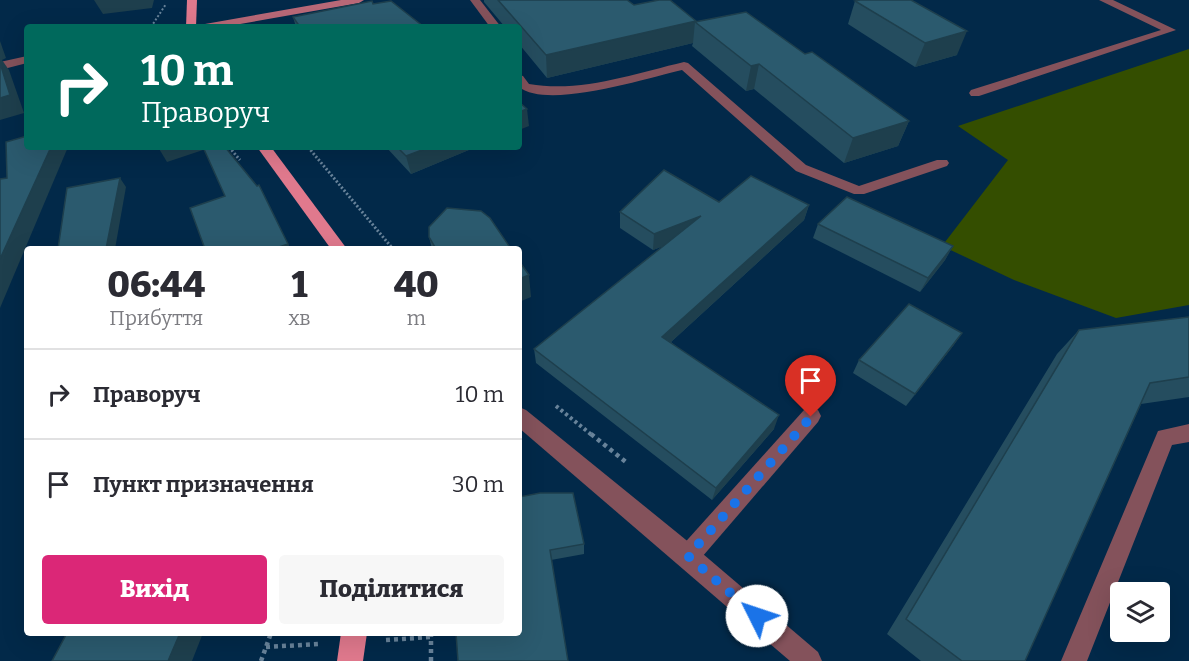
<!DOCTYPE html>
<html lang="uk">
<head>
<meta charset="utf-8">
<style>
  body { margin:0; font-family:Bitter,serif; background:#f7f7f7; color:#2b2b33; height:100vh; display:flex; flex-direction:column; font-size:22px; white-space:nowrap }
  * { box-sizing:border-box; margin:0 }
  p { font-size:20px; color:#7c7c81 }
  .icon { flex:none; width:33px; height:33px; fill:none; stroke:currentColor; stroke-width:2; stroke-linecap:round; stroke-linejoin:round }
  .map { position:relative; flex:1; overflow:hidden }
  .details { position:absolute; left:24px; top:246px; width:498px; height:390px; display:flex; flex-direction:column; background:#fff; border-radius:6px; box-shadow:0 6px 24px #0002 }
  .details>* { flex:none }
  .banner { position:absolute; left:24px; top:24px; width:498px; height:126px; border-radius:6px; box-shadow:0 6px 24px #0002; background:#00695c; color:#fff; overflow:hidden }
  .buttons { position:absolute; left:1110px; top:582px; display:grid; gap:12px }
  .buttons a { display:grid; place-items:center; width:60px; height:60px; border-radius:6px; background:#fff; box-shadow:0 6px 24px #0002; font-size:30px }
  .pin { position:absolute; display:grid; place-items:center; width:51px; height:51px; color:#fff; margin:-62px -26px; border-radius:50% 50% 50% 0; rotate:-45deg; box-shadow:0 0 6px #0007 }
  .pin .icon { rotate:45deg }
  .me { position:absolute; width:66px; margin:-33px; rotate:311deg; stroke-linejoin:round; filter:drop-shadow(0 0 4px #0008) }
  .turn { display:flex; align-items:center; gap:21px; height:126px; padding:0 18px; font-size:27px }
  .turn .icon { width:78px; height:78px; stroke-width:2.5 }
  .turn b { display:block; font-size:42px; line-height:51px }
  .eta { display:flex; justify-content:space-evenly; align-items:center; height:102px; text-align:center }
  .eta b { font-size:36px; font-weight:800; line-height:42px }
  .primary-button { display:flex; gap:12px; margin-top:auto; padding:12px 18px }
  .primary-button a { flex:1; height:69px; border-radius:6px; background:#db2777; color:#fff; font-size:24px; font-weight:800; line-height:69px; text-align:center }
  .primary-button a+a { background:#f7f7f7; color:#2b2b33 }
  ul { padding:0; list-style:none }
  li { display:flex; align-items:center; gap:18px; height:90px; padding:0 18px; border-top:2px solid #e1e1e2 }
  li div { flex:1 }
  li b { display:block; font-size:22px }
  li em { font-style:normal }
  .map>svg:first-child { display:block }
  .green { fill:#344e00 }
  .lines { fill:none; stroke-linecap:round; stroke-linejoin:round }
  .path-far3 { stroke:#68839a; stroke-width:2; stroke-dasharray:2 2; stroke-linecap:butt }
  .path-far2 { stroke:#68839a; stroke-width:3; stroke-dasharray:2 2; stroke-linecap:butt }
  .path-far1 { stroke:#68839a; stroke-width:4; stroke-dasharray:3 3; stroke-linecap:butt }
  .path { stroke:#68839a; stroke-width:4.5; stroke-dasharray:4 4; stroke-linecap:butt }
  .lane { fill:#84525b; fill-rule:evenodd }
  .street { fill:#84525b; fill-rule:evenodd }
  .secondary { fill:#b86877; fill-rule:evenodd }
  .primary { fill:#e0798d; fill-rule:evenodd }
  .wall { fill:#254d5f }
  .shaded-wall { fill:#1e3f4d }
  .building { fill:#2b5a6e; stroke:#1e3f4d; stroke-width:1.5 }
  .route { stroke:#1a73e8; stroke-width:10; stroke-dasharray:0 18 }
</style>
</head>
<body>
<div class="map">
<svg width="1189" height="661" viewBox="0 0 1189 661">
  <rect width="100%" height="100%" fill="#022949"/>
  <polygon class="green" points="1189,49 1189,305 1116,318 1014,280 942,246 1008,160 958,126"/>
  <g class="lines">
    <polyline class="path-far3" points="151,27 166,4"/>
    <g class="path-far2">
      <polyline points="229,147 240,160"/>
      <polyline points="308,147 393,249"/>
    </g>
    <polyline class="path-far1" points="556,406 593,436"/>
    <g class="path">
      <polyline points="591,434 627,463"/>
      <polyline points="431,633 431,661"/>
      <polyline points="386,640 431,637"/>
      <polyline points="266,647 319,644"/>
      <polyline points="261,661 271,633"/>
    </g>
    <g class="lane">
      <polygon points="470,0 480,0 501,27 490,27"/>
      <polygon points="1099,0 1113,0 1176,30 979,96 971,96 969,93 971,90 1161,30"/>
      <path d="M 684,62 L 688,63 L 806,165 L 859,186 L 937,160 L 947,160 L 949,163 L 947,166 L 864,194 L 854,194 L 796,171 L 682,70 C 647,78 548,110 519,87 L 519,75 L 523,76 L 529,84 C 581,93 633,74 684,62 Z"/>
      <polygon points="811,407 818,410 821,416 818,422 696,564 688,568 680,564 676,556 680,548 804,410"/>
      <polygon points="1189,424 1189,442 1172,445 1087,661 1061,661 1158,431"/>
    </g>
    <g class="street">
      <polygon points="27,56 27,63 0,70 0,62"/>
      <polygon points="519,407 526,410 696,548 818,652 822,661 790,661 519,428"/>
    </g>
    <polygon class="secondary" points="341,0 364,0 359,3 223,27 200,27 205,24"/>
    <g class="primary">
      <polygon points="187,0 197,0 196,27 186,27"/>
      <polygon points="257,147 271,147 347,249 331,249"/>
      <polygon points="341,633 367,633 363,661 337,661"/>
    </g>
  </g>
  <g class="wall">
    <polygon points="484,0 627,0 634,5 696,21 696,22 805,54 909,121 898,146 844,163 754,89 746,91 692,46 693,43 547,78 519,44 519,27 505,27 484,2"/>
    <polygon points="855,1 957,55 915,67 848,24"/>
    <polygon points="373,4 424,27 296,27 293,17"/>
    <polygon points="386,147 476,147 411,174"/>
    <polygon points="719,202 809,205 804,220 671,342 774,429 712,500 536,363 534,349 666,245 653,250 620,228 620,212"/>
    <polygon points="818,224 953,246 945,260 920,292 813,238"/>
    <polygon points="429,237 511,249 432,249"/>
    <polygon points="1189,317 1189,397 1141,404 1025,661 921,661 887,634 1057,354 1079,330"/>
    <polygon points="962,333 953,346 906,406 853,373 859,360"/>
    <polygon points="519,497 584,544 584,554 551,560"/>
  </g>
  <g class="shaded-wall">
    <polygon points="94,0 154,0 152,8 103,14"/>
    <polygon points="696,21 696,23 695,22 693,43 547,78 546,55"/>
    <polygon points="967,31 957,55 915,67 925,43"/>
    <polygon points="0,41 6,58 2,60 9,70 24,113 0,120"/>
    <polygon points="759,64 754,89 746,91 751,66"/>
    <polygon points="527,109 529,126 519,130 519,112"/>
    <polygon points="909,121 898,146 844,163 853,138"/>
    <polygon points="51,147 68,147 0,308 0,259"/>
    <polygon points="158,147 205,147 206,149 167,162"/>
    <polygon points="430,147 476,147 411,174 406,156"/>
    <polygon points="120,178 126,187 115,249 106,249"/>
    <polygon points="809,205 804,220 660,352 662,337"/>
    <polygon points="701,216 699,232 653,250 654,234"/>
    <polygon points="288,244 291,249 273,249"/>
    <polygon points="953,246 945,260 920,292 928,278"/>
    <polygon points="529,275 531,297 519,302 519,279"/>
    <polygon points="962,333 953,346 906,406 915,394"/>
    <polygon points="779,415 774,429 712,500 716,488"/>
    <polygon points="180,633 203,633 192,661 168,661"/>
  </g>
  <g class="building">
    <polygon points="498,0 627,0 634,5 659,0 670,0 696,21 546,55"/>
    <polygon points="860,0 911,0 967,31 925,43 855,1"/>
    <polygon points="372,1 373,4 391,1 424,27 300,27 293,17"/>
    <polygon points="746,12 805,54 812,52 909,121 853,138 759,64 751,66 695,22"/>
    <polygon points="0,63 10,95 0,98"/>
    <polygon points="519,102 527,109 519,112"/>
    <polygon points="27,136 27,147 51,147 0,259 0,179 7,178 6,142"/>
    <polygon points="203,147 225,147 257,186 259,185 288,244 273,249 205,249 190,208 225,196"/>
    <polygon points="397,147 430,147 406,156"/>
    <polygon points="664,170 719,202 751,176 809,205 662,337 779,415 716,488 534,349 701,216 654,234 620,212"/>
    <polygon points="120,178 106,249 58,249 67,188"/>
    <polygon points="847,197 953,246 928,278 818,224"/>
    <polygon points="447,208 481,211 490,218 511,249 436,249 429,237 429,227"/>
    <polygon points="519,261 529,275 519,279"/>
    <polygon points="909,304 962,333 915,394 859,360"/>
    <polygon points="1189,317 1189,377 1150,383 1025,661 962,661 906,619 1079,330"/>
    <polygon points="540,493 573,493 584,544 550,550 568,661 458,661 456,633 519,633 519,497"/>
    <polygon points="67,633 180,633 168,661 52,661"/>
  </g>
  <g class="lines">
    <polyline class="route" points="757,616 688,556 811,417"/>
  </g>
</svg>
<div class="buttons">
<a><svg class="icon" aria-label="layers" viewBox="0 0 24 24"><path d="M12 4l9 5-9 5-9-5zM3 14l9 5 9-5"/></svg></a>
</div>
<div class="pin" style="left:811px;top:417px;background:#d93025"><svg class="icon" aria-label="arrive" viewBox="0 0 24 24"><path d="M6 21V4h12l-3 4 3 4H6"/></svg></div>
<svg class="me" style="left:757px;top:616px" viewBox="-20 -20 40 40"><circle r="19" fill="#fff"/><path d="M0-13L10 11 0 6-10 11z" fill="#1a73e8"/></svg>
<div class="banner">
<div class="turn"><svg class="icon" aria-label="right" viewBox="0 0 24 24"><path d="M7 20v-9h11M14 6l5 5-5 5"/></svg><div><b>10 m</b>Праворуч</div></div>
</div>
<section class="details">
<div class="eta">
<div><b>06:44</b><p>Прибуття</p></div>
<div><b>1</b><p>хв</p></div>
<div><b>40</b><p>m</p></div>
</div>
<ul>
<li><svg class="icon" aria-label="right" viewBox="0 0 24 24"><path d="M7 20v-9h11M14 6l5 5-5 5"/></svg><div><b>Праворуч</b></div><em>10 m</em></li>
<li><svg class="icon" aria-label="arrive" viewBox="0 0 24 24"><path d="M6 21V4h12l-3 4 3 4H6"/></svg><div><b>Пункт призначення</b></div><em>30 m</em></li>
</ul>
<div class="primary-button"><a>Вихід</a><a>Поділитися</a></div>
</section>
</div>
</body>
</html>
